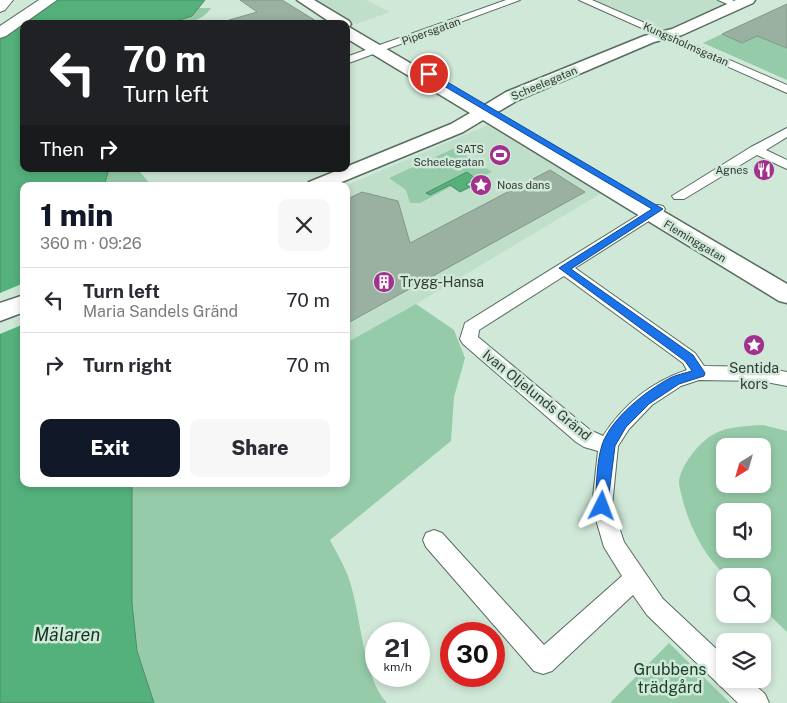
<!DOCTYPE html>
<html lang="en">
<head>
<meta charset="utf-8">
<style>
  body { margin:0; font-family:"Public Sans",sans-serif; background:#f7f7f7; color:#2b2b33; height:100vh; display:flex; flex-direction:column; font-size:19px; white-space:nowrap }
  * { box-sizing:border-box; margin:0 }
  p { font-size:16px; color:#7c7c81 }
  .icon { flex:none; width:28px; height:28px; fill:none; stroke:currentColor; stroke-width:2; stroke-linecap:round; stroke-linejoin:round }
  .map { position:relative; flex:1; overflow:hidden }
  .panel { position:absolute; left:20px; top:182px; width:330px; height:305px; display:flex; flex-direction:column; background:#fff; border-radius:10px; box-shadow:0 2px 8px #0003 }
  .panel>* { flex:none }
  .hud { position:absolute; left:20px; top:20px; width:330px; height:152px; border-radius:10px; box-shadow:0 2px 8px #0003; background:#202124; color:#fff; overflow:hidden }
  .needle { width:32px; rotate:217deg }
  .controls { position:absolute; left:716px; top:438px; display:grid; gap:10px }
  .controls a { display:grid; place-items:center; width:55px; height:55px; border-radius:10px; background:#fff; box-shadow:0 2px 8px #0003; font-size:25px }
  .speed { position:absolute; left:365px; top:622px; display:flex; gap:10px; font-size:25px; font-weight:700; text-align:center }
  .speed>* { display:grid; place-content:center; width:65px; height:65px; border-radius:50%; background:#fff; box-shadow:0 2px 8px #0003; line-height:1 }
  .speed small { font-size:12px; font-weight:400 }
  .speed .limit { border:8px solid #d22; background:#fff; color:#111 }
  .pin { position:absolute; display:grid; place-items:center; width:42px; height:42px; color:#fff; margin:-21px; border:2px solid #fff; border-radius:50%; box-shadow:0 1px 5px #0007 }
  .me { position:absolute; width:55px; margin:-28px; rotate:3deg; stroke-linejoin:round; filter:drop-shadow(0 0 4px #0008) }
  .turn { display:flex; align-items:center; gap:18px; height:105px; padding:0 20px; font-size:22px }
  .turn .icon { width:65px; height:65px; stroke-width:2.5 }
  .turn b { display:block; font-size:35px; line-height:42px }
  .then { display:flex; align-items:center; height:48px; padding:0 20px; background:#0003; gap:10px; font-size:19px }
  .round { display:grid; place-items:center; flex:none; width:52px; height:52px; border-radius:10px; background:#f7f7f7 }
  .summary { display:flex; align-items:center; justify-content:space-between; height:85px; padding:0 20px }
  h1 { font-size:30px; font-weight:800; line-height:38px; color:#111827 }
  .action { display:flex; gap:10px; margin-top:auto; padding:10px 20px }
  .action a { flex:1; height:58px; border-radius:10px; background:#111827; color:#fff; font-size:20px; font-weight:800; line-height:58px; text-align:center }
  .action a+a { background:#f7f7f7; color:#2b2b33 }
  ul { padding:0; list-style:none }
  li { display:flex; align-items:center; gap:15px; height:65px; padding:0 20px; border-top:1px solid #e1e1e2 }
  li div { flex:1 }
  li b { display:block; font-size:19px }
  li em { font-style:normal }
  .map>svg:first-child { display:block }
  .built { fill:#c0dfca }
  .green { fill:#95cba8; fill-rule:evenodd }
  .water { fill:#54b17c; stroke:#4a8d66 }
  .pier { fill:#d0e8d8 }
  .building { fill:#9ab0a1; stroke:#819789 }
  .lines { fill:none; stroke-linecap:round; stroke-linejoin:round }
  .street-casing { stroke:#576b5e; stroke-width:2 }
  .secondary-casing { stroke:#576b5e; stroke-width:3 }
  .highway-casing { stroke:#576b5e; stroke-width:2 }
  .street { fill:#fff; fill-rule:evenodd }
  .secondary { fill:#fff; fill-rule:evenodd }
  .highway { fill:#fff; fill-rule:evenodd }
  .route { fill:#1a73e8; stroke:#114b97 }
  .labels { text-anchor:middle; stroke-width:5; stroke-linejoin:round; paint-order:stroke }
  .far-street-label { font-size:11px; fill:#313a34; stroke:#d0e8d8 }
  .far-poi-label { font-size:11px; fill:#313a34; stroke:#d0e8d8; text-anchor:end }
  .poi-label { font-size:14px; fill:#313a34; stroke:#d0e8d8; text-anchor:start }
  .street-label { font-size:14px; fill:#313a34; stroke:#d0e8d8 }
  .near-park-label { font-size:16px; fill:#1a412b; stroke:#d0e8d8 }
  .near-water-label { font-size:18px; font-style:italic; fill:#0f3721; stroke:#d0e8d8 }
</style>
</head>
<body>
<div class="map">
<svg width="787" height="703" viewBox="0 0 787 703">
  <rect width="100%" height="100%" fill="#d0e8d8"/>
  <g class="built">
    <path d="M 314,0 L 367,0 L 390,12 L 356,24 Z"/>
    <path d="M 585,0 L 747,0 L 667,36 Z"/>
    <path d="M 488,125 L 602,193 L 416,304 L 346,343 L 346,186 L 345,186 Z"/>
  </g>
  <g class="green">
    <path d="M 198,8 L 211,8 C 199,26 175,24 156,24 C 171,19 187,23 198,8 Z"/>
    <path d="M 722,34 L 742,43 L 757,36 L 787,48 L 787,80 L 703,43 Z"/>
    <path d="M 455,148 L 492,172 L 476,179 L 467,172 L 430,195 L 450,185 L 452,186 L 420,203 L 410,203 L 406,190 L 389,178 Z"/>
    <path d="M 109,169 L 140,169 L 140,172 L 152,186 L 104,186 Z"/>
    <path d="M 416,304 L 454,330 L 465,358 L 454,397 L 451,441 L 330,540 C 337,554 346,568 350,582 C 361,616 363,678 387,703 L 154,703 L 137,651 L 132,603 L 132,484 L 346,484 L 346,343 Z"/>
    <path d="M 763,425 L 787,431 L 787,632 L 763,609 L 762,576 L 726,576 C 704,556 689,526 682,497 C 681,493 679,486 679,482 C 680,466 700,441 714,434 C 728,426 747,426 763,425 ZM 725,446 L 762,446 L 762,484 L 725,484 ZM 725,511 L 762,511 L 762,549 L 725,549 Z"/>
    <path d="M 669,643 L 730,703 L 610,703 Z"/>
  </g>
  <g class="water">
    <path d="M 56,0 L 205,0 L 192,16 L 176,21 L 156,24 L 24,24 L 24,169 L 109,169 L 104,186 L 24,186 L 24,484 L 132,484 L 132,603 L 137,651 L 154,703 L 0,703 L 0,37 Z"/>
    <path d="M 467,172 L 476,179 L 466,184 L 470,187 L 460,192 L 450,185 L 430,195 L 426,193 Z"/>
  </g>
  <path class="pier" d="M 24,283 L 24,324 L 0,334 L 0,293 Z"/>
  <g class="building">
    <path d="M 240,0 L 282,0 L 321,24 L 230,24 L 229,20 L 257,12 Z"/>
    <path d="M 787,4 L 787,48 L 757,36 L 742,43 L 722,34 Z"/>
    <path d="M 550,170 L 585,192 L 346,324 L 346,200 L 362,192 L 398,201 L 410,243 Z"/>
  </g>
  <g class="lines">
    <g class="street-casing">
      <g id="street">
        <path d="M 506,0 L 520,0 L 346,64 L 346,57 Z"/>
        <path d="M 579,0 L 592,0 L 787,85 L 787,93 Z"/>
        <path d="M 718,0 L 732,0 L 742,5 L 737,8 Z"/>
        <path d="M 787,128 L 787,137 L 766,150 L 787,160 L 787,169 L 757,155 L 684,199 L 674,199 L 672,196 L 751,147 Z"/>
        <path d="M 658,205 L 663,206 L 665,209 L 663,212 L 575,268 L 695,353 L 704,366 L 761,367 L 787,372 L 787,386 L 761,381 L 699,380 L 681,386 L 652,405 L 629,429 L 618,446 L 612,506 L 624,542 L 663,599 L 725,657 L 725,679 L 748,679 L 765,694 L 769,703 L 738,703 L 647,615 L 633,595 L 552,671 L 543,674 L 534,671 L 426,547 L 423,540 L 426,533 L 434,530 L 442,533 L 544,645 L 622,576 L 604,547 L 592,506 L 598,451 L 584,447 L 576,442 L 463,344 L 460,339 L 465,323 L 653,206 ZM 564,276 L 683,363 L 687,370 C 651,382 624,404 603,436 L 590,430 L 478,337 L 479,330 Z"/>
      </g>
    </g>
    <g class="secondary-casing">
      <g id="secondary">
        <path d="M 297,0 L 314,0 L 349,21 L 351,24 L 349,27 L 483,106 L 506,92 L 644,36 L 672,29 L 736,0 L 755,0 L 753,3 L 682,35 L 654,42 L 518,100 L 496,113 L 787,284 L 787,303 L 779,301 L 483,120 L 463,132 L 332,186 L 306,186 L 309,182 L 341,169 L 346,169 L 346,167 L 451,124 L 470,113 L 346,38 L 346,24 L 333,24 Z"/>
        <path d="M 24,295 L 24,312 L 0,321 L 0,303 Z"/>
      </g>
    </g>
    <g class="highway-casing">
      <g id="highway">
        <path d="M 0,0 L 13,0 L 5,10 L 0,12 Z"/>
        <path d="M 39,0 L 57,0 L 6,36 L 0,38 L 0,26 Z"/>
      </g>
    </g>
    <use href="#street" class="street"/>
    <use href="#secondary" class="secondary"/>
    <use href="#highway" class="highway"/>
  </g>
  <path class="route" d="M 427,73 L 432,73 L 663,209 L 571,269 L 693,355 L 705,373 L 704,376 L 679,384 L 649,404 L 626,427 L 615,446 L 607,510 L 602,512 L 597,510 L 595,506 C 597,486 596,464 602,445 C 611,418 646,391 670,378 C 676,375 685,373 692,371 L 685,361 L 559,268 L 652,209 L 427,76 Z"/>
  <defs>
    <g id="stadium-disc" transform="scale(1.125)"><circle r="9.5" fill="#a2318d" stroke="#d0e8d8"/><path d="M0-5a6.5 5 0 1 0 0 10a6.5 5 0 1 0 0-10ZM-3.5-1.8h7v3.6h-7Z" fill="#fff"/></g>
    <g id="restaurant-disc" transform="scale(1.125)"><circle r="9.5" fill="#a2318d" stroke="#d0e8d8"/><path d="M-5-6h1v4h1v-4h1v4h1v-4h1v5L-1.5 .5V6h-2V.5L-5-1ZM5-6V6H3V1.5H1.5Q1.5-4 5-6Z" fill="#fff"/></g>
    <g id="sight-disc" transform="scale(1.125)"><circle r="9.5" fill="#a2318d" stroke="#d0e8d8"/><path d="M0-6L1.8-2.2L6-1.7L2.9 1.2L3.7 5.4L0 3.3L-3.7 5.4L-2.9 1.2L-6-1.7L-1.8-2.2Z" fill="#fff"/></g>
    <g id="building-disc" transform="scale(1.125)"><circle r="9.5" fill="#a2318d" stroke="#d0e8d8"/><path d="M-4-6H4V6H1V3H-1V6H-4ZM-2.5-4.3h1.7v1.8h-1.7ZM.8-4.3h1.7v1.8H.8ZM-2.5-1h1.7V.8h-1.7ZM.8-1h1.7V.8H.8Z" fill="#fff"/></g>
  </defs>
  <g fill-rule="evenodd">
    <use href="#stadium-disc" x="500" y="155"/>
    <use href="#restaurant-disc" x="764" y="170"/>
    <use href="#sight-disc" x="481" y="185"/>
    <use href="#building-disc" x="384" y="282"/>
    <use href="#sight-disc" x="754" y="345"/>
  </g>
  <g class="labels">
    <g class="far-street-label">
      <text transform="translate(431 31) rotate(-20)" y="4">Pipersgatan</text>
      <text transform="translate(686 44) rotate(24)" y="4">Kungsholmsgatan</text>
      <text transform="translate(544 83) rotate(-23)" y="4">Scheelegatan</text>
      <text transform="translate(695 241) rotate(31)" y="4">Fleminggatan</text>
    </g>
    <g class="far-poi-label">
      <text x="484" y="153">SATS<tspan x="484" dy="13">Scheelegatan</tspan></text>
      <text x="748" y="174">Agnes</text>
      <text x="497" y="189" text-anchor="start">Noas dans</text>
    </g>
    <g class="poi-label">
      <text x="400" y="287">Trygg-Hansa</text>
      <text x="754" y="373" text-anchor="middle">Sentida<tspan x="754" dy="16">kors</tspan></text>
    </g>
    <g class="street-label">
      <text transform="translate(537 395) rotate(39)" y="5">Ivan Oljelunds Gränd</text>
    </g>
    <g class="near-park-label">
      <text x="670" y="675">Grubbens<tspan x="670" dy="18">trädgård</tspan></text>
    </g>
    <g class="near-water-label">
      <text x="67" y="641">Mälaren</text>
    </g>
  </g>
</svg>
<div class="controls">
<a><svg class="needle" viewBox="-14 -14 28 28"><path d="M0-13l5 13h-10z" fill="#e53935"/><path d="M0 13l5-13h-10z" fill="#7c7c81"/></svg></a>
<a><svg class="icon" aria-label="sound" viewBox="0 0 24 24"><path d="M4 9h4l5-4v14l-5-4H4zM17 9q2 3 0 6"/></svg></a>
<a><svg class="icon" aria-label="search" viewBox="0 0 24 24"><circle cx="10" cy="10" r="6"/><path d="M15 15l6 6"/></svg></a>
<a><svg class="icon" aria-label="layers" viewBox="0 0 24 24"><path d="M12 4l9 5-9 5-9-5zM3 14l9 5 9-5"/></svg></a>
</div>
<div class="speed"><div>21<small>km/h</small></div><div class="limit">30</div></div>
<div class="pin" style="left:429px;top:74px;background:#d93025"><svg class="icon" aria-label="arrive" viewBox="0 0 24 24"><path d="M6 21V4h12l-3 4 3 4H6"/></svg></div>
<svg class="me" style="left:602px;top:506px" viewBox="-20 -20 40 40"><path d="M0-17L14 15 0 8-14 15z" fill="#1a73e8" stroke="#fff" stroke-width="4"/></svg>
<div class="hud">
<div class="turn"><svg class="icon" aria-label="left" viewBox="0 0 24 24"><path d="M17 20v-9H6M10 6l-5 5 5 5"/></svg><div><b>70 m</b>Turn left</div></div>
<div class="then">Then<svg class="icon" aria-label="right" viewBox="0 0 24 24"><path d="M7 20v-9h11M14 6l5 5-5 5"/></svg></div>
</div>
<section class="panel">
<div class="summary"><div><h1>1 min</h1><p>360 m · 09:26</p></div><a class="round"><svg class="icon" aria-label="close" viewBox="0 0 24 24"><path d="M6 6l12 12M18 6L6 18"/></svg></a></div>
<ul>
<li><svg class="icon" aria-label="left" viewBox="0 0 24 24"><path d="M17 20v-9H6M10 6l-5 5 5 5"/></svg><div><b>Turn left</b><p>Maria Sandels Gränd</p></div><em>70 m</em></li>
<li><svg class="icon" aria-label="right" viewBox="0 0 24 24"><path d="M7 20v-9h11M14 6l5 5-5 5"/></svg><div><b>Turn right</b></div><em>70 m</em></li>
</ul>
<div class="action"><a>Exit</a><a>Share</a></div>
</section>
</div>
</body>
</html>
